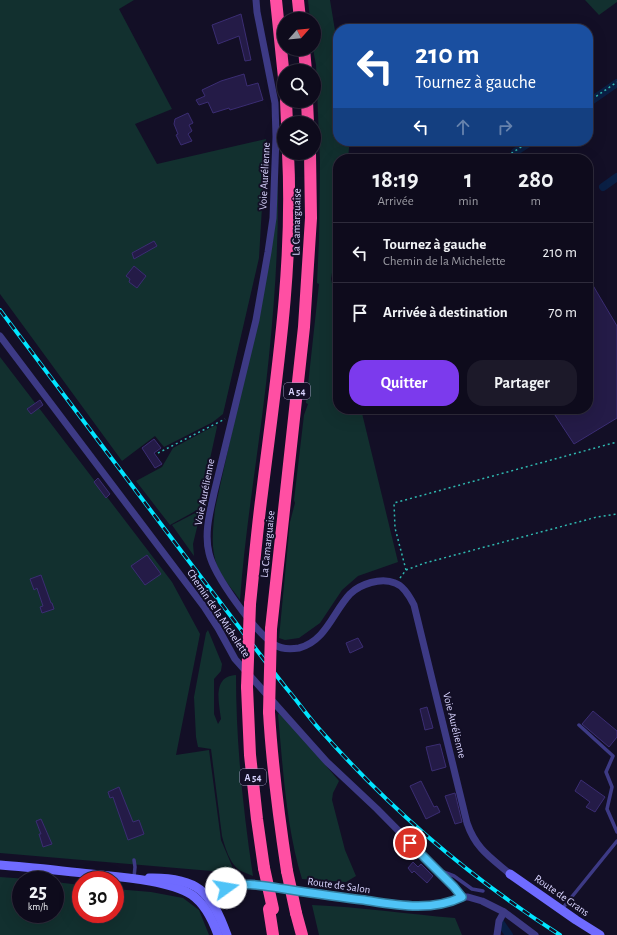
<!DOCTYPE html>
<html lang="fr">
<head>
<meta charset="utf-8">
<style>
  body { margin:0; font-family:"Alegreya Sans",sans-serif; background:#1c1929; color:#f1f3f6; height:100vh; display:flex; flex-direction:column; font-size:15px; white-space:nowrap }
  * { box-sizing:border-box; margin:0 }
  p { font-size:13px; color:#9b9ba3 }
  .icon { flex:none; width:22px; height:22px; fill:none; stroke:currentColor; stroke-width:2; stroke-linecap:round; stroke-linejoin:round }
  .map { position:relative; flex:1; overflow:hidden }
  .side { position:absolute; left:333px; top:154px; width:260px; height:260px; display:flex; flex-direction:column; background:#0e0b1c; border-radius:16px; box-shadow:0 4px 16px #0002,0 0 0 1px #2e2b3b }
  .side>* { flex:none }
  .hud { position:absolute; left:333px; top:24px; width:260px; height:122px; border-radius:16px; box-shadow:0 4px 16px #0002,0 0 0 1px #2e2b3b; background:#1a4fa0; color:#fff; overflow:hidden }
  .needle { width:26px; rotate:63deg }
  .buttons { position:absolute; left:277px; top:12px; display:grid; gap:8px }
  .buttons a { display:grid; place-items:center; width:44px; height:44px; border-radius:50%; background:#0e0b1c; box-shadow:0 4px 16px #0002,0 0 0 1px #2e2b3b; font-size:20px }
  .speed { position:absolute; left:12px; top:871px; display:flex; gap:8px; font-size:20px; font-weight:700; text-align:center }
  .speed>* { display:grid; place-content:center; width:52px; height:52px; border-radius:50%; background:#0e0b1c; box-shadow:0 4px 16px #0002,0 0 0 1px #2e2b3b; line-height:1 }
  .speed small { font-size:10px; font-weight:400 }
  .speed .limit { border:6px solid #d22; background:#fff; color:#111 }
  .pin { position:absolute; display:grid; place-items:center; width:34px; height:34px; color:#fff; margin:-17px; border:2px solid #fff; border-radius:50%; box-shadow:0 1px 4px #0007 }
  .me { position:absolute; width:44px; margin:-22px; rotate:77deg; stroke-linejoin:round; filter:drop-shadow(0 0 3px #0008) }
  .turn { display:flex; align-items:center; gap:14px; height:84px; padding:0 16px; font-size:18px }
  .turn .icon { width:52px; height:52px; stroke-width:2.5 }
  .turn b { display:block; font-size:28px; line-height:34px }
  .lanes { display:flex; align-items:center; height:38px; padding:0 16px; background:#0003; justify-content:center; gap:20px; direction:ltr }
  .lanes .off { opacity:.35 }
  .eta { display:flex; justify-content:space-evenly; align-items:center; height:68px; text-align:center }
  .eta b { font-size:24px; font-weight:600; line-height:28px }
  .button { display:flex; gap:8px; margin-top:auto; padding:8px 16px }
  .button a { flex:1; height:46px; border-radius:16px; background:#7c3aed; color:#fff; font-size:16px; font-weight:600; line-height:46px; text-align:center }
  .button a+a { background:#1c1929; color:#f1f3f6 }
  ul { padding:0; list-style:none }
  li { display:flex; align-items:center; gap:12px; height:60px; padding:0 16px; border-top:1px solid #2e2b3b }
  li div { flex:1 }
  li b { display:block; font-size:15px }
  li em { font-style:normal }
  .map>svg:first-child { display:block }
  .green { fill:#12302f }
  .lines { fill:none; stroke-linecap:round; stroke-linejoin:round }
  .canal { stroke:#0a1f44; stroke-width:8 }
  .building { fill:#241b47; stroke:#3b2d73 }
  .path { stroke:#2fb8b0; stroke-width:1.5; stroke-dasharray:2 3; stroke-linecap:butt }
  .lane { stroke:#3d3a85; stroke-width:3.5 }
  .street { stroke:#3d3a85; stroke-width:7 }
  .secondary { stroke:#6f6bff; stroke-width:9 }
  .highway { stroke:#ff4fa3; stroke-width:12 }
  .rail-casing { stroke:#00e5ff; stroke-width:4 }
  .rail { stroke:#130f26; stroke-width:2.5; stroke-dasharray:8; stroke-linecap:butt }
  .highway-bridge { stroke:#ff4fa3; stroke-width:12 }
  .route-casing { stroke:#337fa1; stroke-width:10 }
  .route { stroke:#4fc3f7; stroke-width:7 }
  .labels { text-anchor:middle; stroke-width:4; stroke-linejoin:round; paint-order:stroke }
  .shield { fill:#130f26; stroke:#9e99be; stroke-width:1 }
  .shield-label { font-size:10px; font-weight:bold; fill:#d9d4ff }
  .street-label { font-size:11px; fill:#d9d4ff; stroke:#130f26 }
</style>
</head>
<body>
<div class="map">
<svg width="617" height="935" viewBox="0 0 617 935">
  <rect width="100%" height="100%" fill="#130f26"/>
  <g class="green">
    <path d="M 0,0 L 134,0 L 119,9 L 172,109 L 135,124 L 157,164 L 266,139 L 259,258 L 223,414 L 213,422 L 164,447 L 155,436 L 122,461 L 0,294 Z"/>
    <path d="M 308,0 L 330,0 L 338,49 L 338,141 L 349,141 L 349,148 L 348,159 L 338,159 L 338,236 L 331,279 L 338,310 L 338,409 L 361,409 L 398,562 L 358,576 L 342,590 L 320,623 L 299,638 L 285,640 L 279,638 L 290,522 L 295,503 L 294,500 L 304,415 L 308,404 L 306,403 L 319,284 L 317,283 L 319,241 L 320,161 L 316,65 L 313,49 L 314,49 L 314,19 L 310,19 Z"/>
    <path d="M 585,0 L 617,0 L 617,2 L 599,15 Z"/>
    <path d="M 277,151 C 280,219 276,288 269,356 C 261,438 246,518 240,600 C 233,590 223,579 218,568 C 210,549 213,529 215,509 L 265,281 Z"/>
    <path d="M 0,357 L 172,582 L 200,634 L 176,755 L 209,750 L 221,840 L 235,873 L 0,853 Z"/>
    <path d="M 216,425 L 217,427 L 199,509 L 170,525 L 136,481 L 162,467 L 173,448 Z"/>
    <path d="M 199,511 L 200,515 L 193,544 L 194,556 L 172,525 Z"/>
    <path d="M 208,630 L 222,664 L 221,671 L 214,679 L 214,714 L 218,724 L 221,719 C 219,703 212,676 236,675 C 236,742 243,810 253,876 C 249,874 245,873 241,871 C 230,865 225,847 222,836 L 211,749 L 198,747 L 196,737 L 194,697 L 206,633 Z"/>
    <path d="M 280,712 L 339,781 L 333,793 L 332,800 L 345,850 L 356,876 L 346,882 L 302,879 C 286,827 283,768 278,715 Z"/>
    <path d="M 0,877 L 42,880 L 21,880 L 21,914 L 55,914 L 55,882 L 81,885 L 81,914 L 115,914 L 115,889 L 151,892 L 183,898 L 199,910 L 209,935 L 0,935 Z"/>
    <path d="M 312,905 C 360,907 407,914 455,918 L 462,935 L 319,935 Z"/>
  </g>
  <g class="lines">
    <g class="canal">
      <path d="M 588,103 L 617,83"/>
      <path d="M 515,152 L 532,141"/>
      <path d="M 603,187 L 617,177"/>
      <path d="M 500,922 L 509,935"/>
    </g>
  </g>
  <g class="building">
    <path d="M 241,14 L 251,60 L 245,61 L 239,36 L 218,44 L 212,25 Z"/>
    <path d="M 244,74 L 247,86 L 258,83 L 263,100 L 230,110 L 229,108 L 213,113 L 208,102 L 199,105 L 196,100 L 205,96 L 202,90 L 221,81 Z"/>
    <path d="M 188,113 L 193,123 L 189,125 L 192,131 L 188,134 L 192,141 L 181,145 L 176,135 L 178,134 L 174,124 L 175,119 Z"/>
    <path d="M 154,241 L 157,246 L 134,259 L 132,253 Z"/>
    <path d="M 134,266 L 146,276 L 137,288 L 129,282 L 130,279 L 126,276 Z"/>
    <path d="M 588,277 L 617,326 L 617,418 L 574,444 L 551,409 L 588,409 Z"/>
    <path d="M 40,400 L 43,405 L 31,414 L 27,409 Z"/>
    <path d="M 154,439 L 161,448 L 154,453 L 162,464 L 155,468 L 142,448 Z"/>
    <path d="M 98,478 L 110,494 L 106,498 L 94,482 Z"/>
    <path d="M 147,555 L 161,574 L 145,585 L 131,566 Z"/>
    <path d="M 41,575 L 51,603 L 52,603 L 54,609 L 42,613 L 40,607 L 43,606 L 37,588 L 34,590 L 30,579 Z"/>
    <path d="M 358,638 L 363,647 L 350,653 L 346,643 Z"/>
    <path d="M 427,707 L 433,728 L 425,730 L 420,709 Z"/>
    <path d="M 593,711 L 617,731 L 617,737 L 609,747 L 582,724 Z"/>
    <path d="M 440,744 L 446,767 L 432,771 L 426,747 Z"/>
    <path d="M 581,780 L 605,797 L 595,812 L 586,807 L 590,802 L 575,791 Z"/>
    <path d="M 421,781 L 434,807 L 437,806 L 440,812 L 426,819 L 410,786 Z"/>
    <path d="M 119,787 L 133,822 L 139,820 L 144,834 L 128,840 L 113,797 L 110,798 L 108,792 Z"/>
    <path d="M 455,793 L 462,822 L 455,824 L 445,796 Z"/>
    <path d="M 41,819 L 52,844 L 43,847 L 39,834 L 41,834 L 36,821 Z"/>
    <path d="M 413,862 L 418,867 L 421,864 L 433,876 L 427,883 L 414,871 L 412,873 L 408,868 Z"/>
  </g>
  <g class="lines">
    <g class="path">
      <path d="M 588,102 L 617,82"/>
      <path d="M 503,159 L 530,141"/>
      <path d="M 158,453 L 225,419"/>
      <path d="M 406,570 L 425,563 L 597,517 L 617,514"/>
      <path d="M 400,578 L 406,570 L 395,528 L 394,503 L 617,442"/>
    </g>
    <g class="lane">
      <path d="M 579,725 L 613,756 L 606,772 L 612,787 L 607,809 L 617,832"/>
      <path d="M 134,860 L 135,867 L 134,877"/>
      <path d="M 441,871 L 454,876 L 472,889 L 483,891"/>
      <path d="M 562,909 L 617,841"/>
    </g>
    <g class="street">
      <path d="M 256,0 L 257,12 L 275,103 L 276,137 L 273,218 L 268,252 L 256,320 L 214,493 C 210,512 204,533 209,553 C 214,576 255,632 275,645 C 281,649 292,649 299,648 C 326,641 333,612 350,594 C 360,584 381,577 395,583 C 404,586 410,597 414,605 L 467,823 C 476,849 490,857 510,874"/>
      <path d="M 0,336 L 205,608 L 218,628 L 235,659 L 327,762 L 377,809 L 454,887 L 462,897"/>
      <path d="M 207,903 L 226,888 L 243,884 L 392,904 L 420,906 L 450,902 L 462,897 L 468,897 L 482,901 L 504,912 L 535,935"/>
      <path d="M 497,935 L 499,921 L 504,912"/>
    </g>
    <g class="secondary">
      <path d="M 0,865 C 31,867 61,871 91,874 C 119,877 168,880 192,895 C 205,904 213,921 218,935"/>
      <path d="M 510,874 L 576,920 L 600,935"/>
      <path d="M 149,878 C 197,877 211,891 227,935"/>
    </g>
    <g class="highway">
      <path d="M 276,0 L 284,78"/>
      <path d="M 298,0 L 300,19"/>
      <path d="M 304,49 L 306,71"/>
      <path d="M 286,101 L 287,123"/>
      <path d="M 307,101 L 308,123"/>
      <path d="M 250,604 C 254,567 257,530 262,493 C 276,380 294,267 288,153"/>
      <path d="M 271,629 L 304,327 L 311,218 L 310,153"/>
      <path d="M 247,687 L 250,755 L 257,819 L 264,868"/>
      <path d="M 269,712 C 272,765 279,818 287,871"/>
      <path d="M 269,909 L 273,935"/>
      <path d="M 296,913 L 302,935"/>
    </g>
    <g class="rail-casing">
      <path id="rail" d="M 0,310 C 65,396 129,482 194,568 C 225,608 255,649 287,689 C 299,703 309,718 322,732 C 391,810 472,879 560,935"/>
    </g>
    <use href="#rail" class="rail"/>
    <g class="highway-bridge">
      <path d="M 247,687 L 250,604"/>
      <path d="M 269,712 L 271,629"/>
      <path d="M 264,868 L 273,909"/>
      <path d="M 287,871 L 296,913"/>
    </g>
  </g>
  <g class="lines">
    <g class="route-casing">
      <path id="route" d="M 226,888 C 246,881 264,886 285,889 C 311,893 337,897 364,900 C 396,905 431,912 462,897 L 454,887 L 410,843"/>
    </g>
    <use href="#route" class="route"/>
  </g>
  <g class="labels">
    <g class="shield">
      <rect x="284" y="383" width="26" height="16" rx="3"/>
      <rect x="240" y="769" width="26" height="16" rx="3"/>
    </g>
    <g class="shield-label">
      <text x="297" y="395">A 54</text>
      <text x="253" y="781">A 54</text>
    </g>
    <g class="street-label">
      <text transform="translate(264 176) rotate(-87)" y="4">Voie Aurélienne</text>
      <text transform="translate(296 222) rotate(-89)" y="4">La Camarguaise</text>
      <text transform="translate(204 492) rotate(-79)" y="4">Voie Aurélienne</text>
      <text transform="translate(267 544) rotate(-84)" y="4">La Camarguaise</text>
      <text transform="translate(219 613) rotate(56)" y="4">Chemin de la Michelette</text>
      <text transform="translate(455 725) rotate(76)" y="4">Voie Aurélienne</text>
      <text transform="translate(339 885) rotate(8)" y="4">Route de Salon</text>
      <text transform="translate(562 895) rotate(35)" y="4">Route de Grans</text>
    </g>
  </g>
</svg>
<div class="buttons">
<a><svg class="needle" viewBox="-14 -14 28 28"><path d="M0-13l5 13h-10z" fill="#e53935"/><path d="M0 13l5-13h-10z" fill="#9b9ba3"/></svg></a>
<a><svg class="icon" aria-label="search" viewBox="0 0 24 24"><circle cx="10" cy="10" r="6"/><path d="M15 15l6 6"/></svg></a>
<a><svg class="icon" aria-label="layers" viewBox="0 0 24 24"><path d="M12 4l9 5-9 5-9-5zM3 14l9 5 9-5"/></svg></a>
</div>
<div class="speed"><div>25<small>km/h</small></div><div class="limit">30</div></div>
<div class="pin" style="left:410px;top:843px;background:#d93025"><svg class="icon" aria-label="arrive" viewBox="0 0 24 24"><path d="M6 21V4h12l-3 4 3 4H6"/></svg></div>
<svg class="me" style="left:226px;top:888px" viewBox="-20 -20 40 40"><circle r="19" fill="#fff"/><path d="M0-13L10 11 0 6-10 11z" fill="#4fc3f7"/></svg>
<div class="hud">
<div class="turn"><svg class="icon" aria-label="left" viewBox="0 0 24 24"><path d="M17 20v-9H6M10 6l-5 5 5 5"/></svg><div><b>210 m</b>Tournez à gauche</div></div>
<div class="lanes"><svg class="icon" aria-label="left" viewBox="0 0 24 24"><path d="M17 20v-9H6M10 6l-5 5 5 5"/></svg><svg class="icon off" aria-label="ahead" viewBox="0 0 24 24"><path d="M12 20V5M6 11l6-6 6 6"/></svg><svg class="icon off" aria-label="right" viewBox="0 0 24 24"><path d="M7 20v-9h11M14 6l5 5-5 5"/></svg></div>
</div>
<section class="side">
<div class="eta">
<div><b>18:19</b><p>Arrivée</p></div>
<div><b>1</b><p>min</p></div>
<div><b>280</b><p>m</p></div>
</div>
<ul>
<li><svg class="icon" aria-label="left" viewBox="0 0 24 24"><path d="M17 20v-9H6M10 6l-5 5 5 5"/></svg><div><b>Tournez à gauche</b><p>Chemin de la Michelette</p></div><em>210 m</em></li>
<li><svg class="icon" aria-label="arrive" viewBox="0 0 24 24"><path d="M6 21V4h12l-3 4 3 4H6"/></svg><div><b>Arrivée à destination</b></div><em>70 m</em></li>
</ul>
<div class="button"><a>Quitter</a><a>Partager</a></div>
</section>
</div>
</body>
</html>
